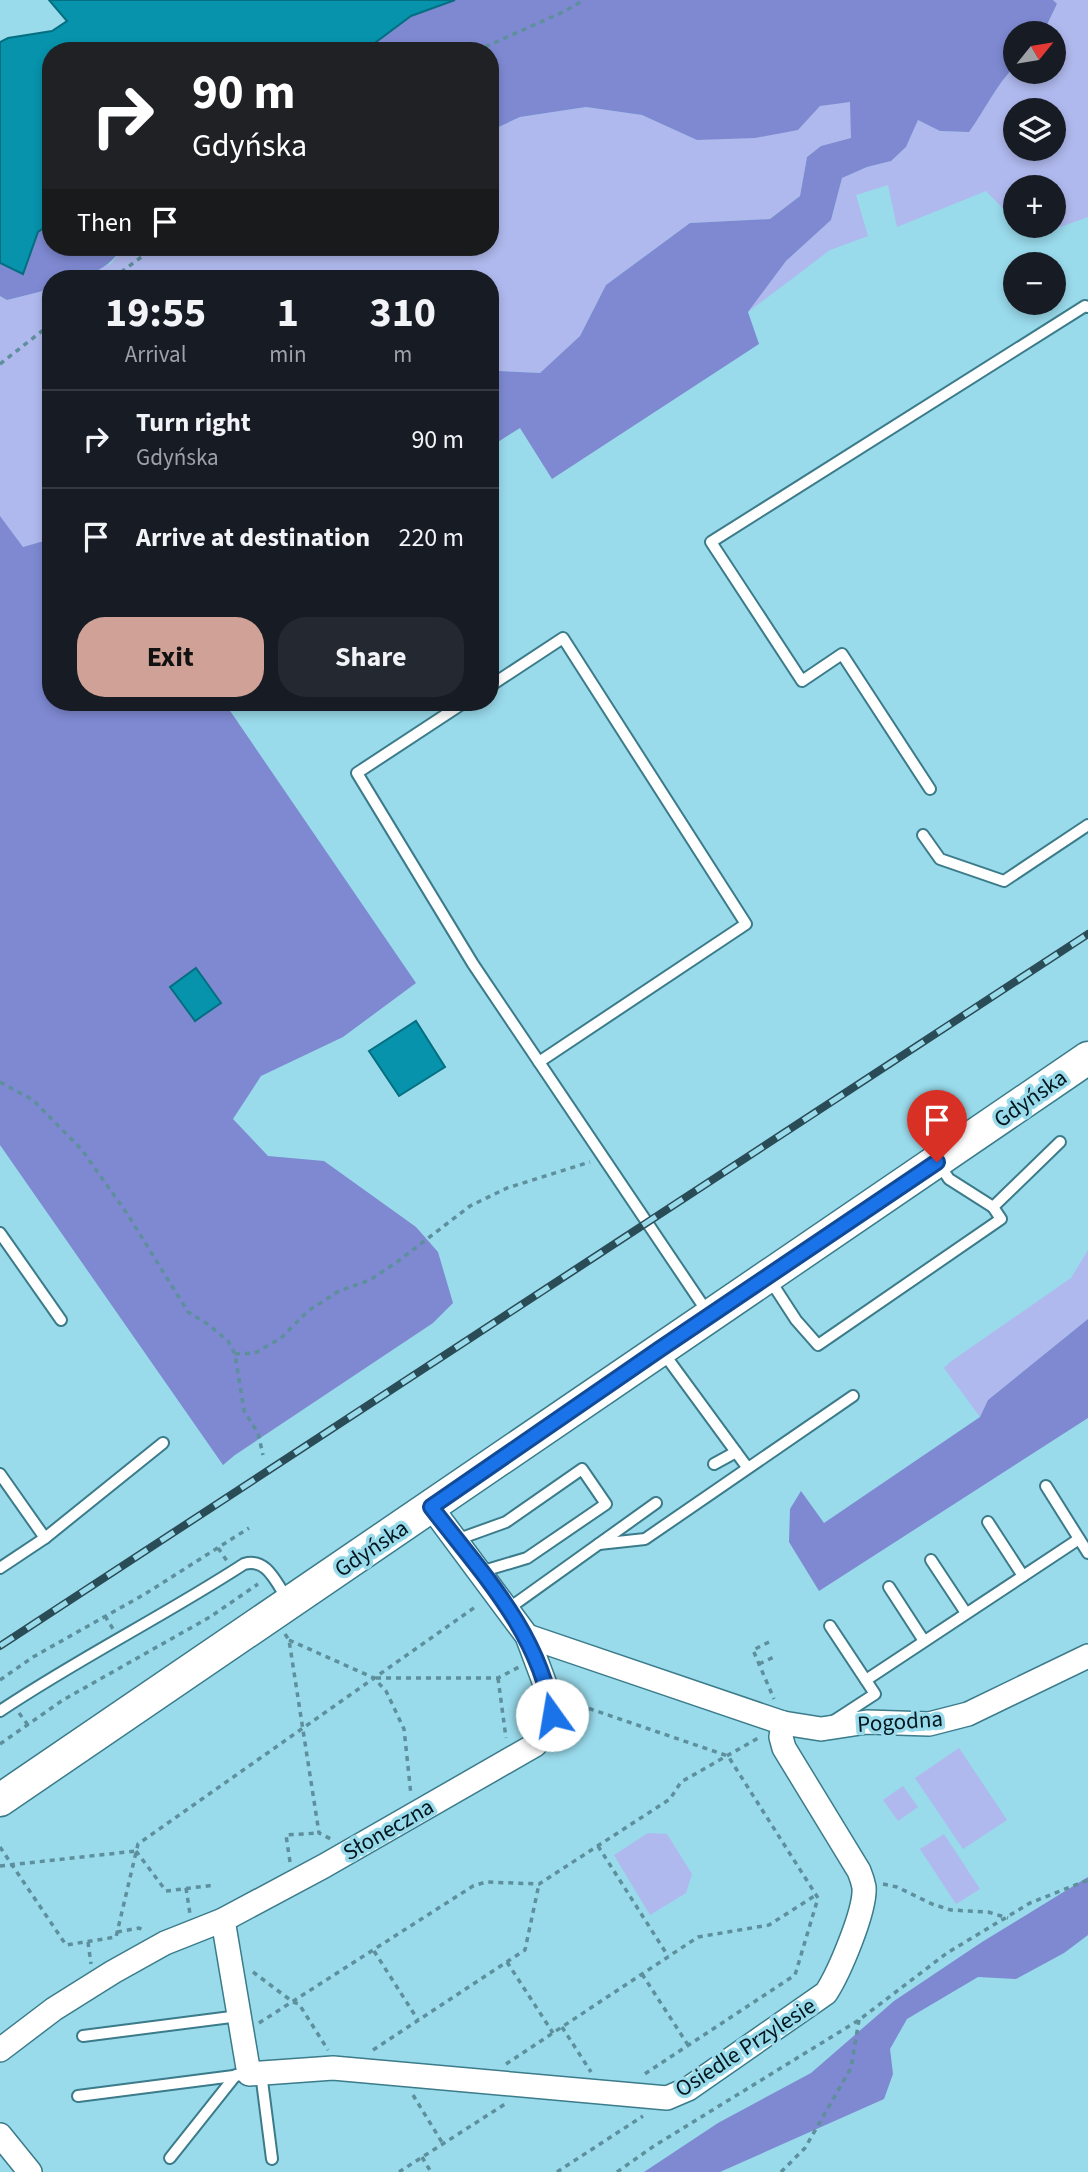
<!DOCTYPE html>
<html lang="en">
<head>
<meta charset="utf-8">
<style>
  body { margin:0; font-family:"Source Sans 3",sans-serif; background:#242831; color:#f1f3f6; height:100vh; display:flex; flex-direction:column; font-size:26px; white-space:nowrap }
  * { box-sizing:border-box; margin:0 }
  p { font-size:23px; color:#9ea1a6 }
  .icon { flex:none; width:38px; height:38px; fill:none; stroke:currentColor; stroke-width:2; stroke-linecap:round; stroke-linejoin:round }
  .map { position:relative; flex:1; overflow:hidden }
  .sheet { position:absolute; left:42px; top:270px; width:457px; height:441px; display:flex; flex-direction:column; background:#171b24; border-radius:28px; box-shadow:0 4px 10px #0003 }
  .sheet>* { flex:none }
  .banner { position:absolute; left:42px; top:42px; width:457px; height:214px; border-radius:28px; box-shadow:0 4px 10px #0003; background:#202124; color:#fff; overflow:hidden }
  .needle { width:46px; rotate:60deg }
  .tools { position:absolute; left:1003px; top:21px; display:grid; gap:14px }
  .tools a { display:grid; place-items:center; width:63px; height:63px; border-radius:50%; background:#171b24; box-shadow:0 4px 10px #0003; font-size:35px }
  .pin { position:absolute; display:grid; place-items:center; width:60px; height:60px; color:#fff; margin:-72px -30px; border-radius:50% 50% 50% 0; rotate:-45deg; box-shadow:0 0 7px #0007 }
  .pin .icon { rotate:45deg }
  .me { position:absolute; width:77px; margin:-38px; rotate:347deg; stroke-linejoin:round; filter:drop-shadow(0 0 5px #0008) }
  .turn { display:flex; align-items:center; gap:24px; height:147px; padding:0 35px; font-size:32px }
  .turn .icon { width:91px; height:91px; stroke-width:2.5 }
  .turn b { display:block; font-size:49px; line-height:60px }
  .then { display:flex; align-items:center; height:66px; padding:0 35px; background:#0003; gap:14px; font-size:26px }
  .eta { display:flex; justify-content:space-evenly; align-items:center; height:119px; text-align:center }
  .eta b { font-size:42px; font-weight:700; line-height:49px }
  .primary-button { display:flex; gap:14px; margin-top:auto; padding:14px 35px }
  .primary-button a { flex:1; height:80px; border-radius:28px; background:#d0a297; color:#111; font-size:28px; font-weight:700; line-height:80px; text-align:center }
  .primary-button a+a { background:#242831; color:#f1f3f6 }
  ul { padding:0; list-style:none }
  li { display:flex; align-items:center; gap:21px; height:98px; padding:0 35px; border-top:2px solid #363941 }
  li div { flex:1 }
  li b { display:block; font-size:26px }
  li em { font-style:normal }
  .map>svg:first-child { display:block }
  .green { fill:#afb9ed; fill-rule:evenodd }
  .forest { fill:#7e89d1 }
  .water { fill:#0793ac; stroke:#056e81; stroke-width:2 }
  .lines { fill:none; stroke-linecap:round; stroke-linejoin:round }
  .lane-casing { stroke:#3b7b8a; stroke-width:14 }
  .street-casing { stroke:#3b7b8a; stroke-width:26 }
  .secondary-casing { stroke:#3b7b8a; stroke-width:35 }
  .path { stroke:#5e8f9c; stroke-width:3.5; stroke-dasharray:5 5; stroke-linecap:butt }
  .lane { stroke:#fff; stroke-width:10 }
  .street { stroke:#fff; stroke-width:23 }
  .secondary { stroke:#fff; stroke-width:32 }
  .rail-casing { stroke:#294c56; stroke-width:8 }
  .rail { stroke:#99daeb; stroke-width:5; stroke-dasharray:16; stroke-linecap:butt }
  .route-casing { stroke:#114b97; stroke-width:18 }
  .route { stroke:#1a73e8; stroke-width:12 }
  .labels { text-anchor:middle; stroke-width:7; stroke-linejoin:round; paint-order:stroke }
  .street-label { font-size:23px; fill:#00171e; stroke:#99daeb }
</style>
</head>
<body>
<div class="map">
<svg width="1088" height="2172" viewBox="0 0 1088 2172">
  <rect width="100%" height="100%" fill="#99daeb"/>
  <g class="green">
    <path d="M 1053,0 L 1088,0 L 1088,217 L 1038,235 L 1019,226 L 1054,226 L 1054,187 L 1015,187 L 1015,221 L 986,191 L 897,227 L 888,185 L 856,195 L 868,236 L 830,250 L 748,312 L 786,261 L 831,220 L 842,178 L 867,167 L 891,161 L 906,147 L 918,120 L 940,131 L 969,132 C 985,110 996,85 1015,66 L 1015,72 L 1054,72 L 1054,33 L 1043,33 L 1057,5 ZM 1015,110 L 1054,110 L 1054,149 L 1015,149 Z"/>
    <path d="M 850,101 L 852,138 L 821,146 L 807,157 L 800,196 L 770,219 L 690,223 L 606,285 L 580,336 L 540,373 L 498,371 L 490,361 L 490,278 L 80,278 L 112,263 L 123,247 L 490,247 L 490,131 L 520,117 L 586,107 L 642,115 L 697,140 L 798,130 L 820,106 Z"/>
    <path d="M 51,289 L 51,539 L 23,547 L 0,516 L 0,296 L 7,300 Z"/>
    <path d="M 1088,1250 L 1088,1319 L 988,1400 L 980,1417 L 944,1368 L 950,1362 L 1071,1278 Z"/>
    <path d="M 959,1748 L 1007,1820 L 963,1849 L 915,1778 Z"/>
    <path d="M 903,1786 L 918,1807 L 898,1821 L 883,1800 Z"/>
    <path d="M 648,1833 L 667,1834 L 692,1874 L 686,1893 L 650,1915 L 614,1855 Z"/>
    <path d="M 944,1834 L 980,1889 L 956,1904 L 920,1849 Z"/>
  </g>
  <g class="forest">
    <path d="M 455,0 L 1053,0 L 1057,4 L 1043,33 L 1015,33 L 1015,66 C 996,85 985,110 969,132 L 940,131 L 918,120 L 906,147 L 891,161 L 867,167 L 842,178 L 831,220 L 786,261 L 748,312 L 759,344 L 552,479 L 520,428 L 490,447 L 490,361 L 498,371 L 540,373 L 580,336 L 606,285 L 690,223 L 770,219 L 800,196 L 807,157 L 821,146 L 851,138 L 850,102 L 820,106 L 798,130 L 755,138 L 697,140 L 642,115 L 586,107 L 520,117 L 490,131 L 490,51 L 364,51 L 411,16 Z"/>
    <path d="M 51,223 L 51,247 L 123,247 C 103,275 84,278 51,278 L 51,289 L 7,300 L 0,296 L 0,263 L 23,274 L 38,232 Z"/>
    <path d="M 0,516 L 23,547 L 51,539 L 51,702 L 224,702 L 416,983 L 343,1037 L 261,1076 L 233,1119 L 268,1156 L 324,1161 L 416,1227 L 438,1252 L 453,1303 L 433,1323 L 235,1455 L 223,1465 L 0,1145 Z"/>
    <path d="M 1088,1319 L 1088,1418 L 819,1591 L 789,1542 L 790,1509 L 801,1491 L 824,1523 L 980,1417 L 988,1400 Z"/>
    <path d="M 1088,1877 L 1088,1935 L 1064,1953 L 1016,1979 L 978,1977 L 907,2019 L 890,2049 L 893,2074 L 884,2099 L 720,2172 L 644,2172 L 718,2123 L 811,2073 L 894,2001 L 982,1942 Z"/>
  </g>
  <g class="water">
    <path d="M 49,0 L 455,0 L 411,16 L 364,51 L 51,51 L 51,223 L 38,232 L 23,274 L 0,263 L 0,42 L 8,38 L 52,31 L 67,21 Z"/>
    <path d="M 196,968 L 221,1003 L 195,1021 L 170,987 Z"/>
    <path d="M 416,1021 L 445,1067 L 399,1096 L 369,1051 Z"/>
  </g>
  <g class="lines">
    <g class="lane-casing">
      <g id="lane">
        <path d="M 490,686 L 563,638 L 746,924 L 539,1062"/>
        <path d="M 465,702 L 357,773 L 473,964 L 708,1313"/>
        <path d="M 930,789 L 842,654 L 802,681 L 711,542 L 1085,306 L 1088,307"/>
        <path d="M 923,835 L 940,859 L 1004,881 L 1088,825"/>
        <path d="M 939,1164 L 949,1179 L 993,1207 L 1060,1142"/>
        <path d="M 0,1233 L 61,1320"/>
        <path d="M 770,1280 L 796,1320 L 818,1345 L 1001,1219 L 993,1207"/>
        <path d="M 662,1351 L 747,1467"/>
        <path d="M 714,1464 L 736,1452"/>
        <path d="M 0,1474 L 45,1538"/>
        <path d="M 1046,1486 L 1088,1553"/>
        <path d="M 988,1522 L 1023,1576"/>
        <path d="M 456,1540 L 506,1522 L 582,1469 L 606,1504 L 527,1558 L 480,1572"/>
        <path d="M 599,1544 L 645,1539 L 853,1396"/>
        <path d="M 931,1560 L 966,1613"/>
        <path d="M 0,1568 L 45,1538 L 163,1443"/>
        <path d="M 889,1587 L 924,1641"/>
        <path d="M 508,1609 L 656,1503"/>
        <path d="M 830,1626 L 875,1694 L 832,1722"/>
        <path d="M 866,1680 L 1079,1539"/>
        <path d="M 0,1711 C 79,1658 164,1616 244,1564 C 267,1557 276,1583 288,1600"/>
        <path d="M 83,2036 L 239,2016"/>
        <path d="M 261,2073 L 272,2159"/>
        <path d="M 78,2096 L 249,2074"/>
        <path d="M 170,2158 L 236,2075"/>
      </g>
    </g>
    <g class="street-casing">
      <g id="street">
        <path d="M 527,1636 L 783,1723 L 821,1729 L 867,1722 L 929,1724 L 968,1714 L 1088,1656"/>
        <path d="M 223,1920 L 249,2074 L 333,2068 L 667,2098 L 688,2089 L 826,1993 C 839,1973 866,1910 864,1887 C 863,1882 861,1876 859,1871 L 784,1748 L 781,1737 L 783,1723"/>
        <path d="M 0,2050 L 54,2009 L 113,1972 L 165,1943 L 223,1920 L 324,1866 L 535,1745 L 547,1732 L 553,1715 L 549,1695 L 527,1636 L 431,1507"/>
        <path d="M 0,2135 L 30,2172"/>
      </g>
    </g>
    <g class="secondary-casing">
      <path id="secondary" d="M 0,1800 L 1088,1058"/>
    </g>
    <g class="path">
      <path d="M 476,51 L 563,12 L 584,0"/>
      <path d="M 113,278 L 155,247"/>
      <path d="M 0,364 L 51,324"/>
      <path d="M 0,1082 L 33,1100 L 82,1150 L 128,1215 L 188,1312 L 209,1325 L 228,1341 L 235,1354 L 244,1411 L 258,1433 L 263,1455"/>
      <path d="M 235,1354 L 255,1353 L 281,1338 L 308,1311 L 339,1291 L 370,1280 L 397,1262 L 470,1206 L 507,1188 L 590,1162"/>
      <path d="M 218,1548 L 227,1561"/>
      <path d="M 105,1616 L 113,1629"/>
      <path d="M 285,1634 L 289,1640 L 319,1833 L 331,1839"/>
      <path d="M 289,1640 L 374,1678 L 386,1691 L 404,1729 L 411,1795"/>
      <path d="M 769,1642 L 753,1650 L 774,1699"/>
      <path d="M 759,1664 L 774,1657"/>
      <path d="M 376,1678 L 498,1678 L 519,1667"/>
      <path d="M 498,1678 L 506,1738"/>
      <path d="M 0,1680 L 33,1657 L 145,1594 L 249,1528"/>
      <path d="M 570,1702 L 728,1756 L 818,1898 L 795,1975 L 643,2075"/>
      <path d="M 19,1713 L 28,1725"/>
      <path d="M 0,1744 L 63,1700 L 210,1617 L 258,1584"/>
      <path d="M 598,1846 L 668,1956"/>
      <path d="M 0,1847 L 66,1945 L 116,1937 L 138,1844 L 478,1605"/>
      <path d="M 136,1851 L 166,1891 L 215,1885"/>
      <path d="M 290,1862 L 286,1835 L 319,1833"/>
      <path d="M 0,1866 L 136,1851"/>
      <path d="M 883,1884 L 897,1887 L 932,1904 L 951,1910 L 988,1912 L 1008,1918"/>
      <path d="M 186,1888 L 190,1914"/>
      <path d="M 117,1932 L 139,1928 L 146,1931"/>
      <path d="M 88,1942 L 91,1964"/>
      <path d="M 374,1951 L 418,2020"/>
      <path d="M 507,1962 L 553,2033"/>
      <path d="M 253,1972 L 293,2002 L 299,2004 L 328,2050"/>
      <path d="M 642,1974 L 688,2045"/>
      <path d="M 259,2023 L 473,1886 L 486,1882 L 539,1884 L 670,1799 L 681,1782 L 760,1737"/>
      <path d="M 562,2027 L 591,2072"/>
      <path d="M 373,2050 L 525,1950 L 539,1884"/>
      <path d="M 506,2064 L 698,1937 L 769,1925 L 816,1895"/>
      <path d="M 413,2095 L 443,2144"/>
      <path d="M 422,2157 L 431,2172"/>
      <path d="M 399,2172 L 505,2104"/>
      <path d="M 557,2172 L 643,2116"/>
      <path d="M 617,2172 L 654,2146 L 859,2020 L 947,1953 L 1030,1903 L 1088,1880"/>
      <path d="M 781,2172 L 805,2148 L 851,2068 L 859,2020"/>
    </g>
    <use href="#lane" class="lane"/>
    <use href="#street" class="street"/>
    <use href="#secondary" class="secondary"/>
    <g class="rail-casing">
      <path id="rail" d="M 0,1646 L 1088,934"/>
    </g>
    <use href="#rail" class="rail"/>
  </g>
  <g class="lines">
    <g class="route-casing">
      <path id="route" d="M 552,1715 C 540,1633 480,1571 431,1507 L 660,1349 L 937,1162"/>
    </g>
    <use href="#route" class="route"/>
  </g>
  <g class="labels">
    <g class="street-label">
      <text transform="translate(1030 1098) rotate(-35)" y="8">Gdyńska</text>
      <text transform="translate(371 1548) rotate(-34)" y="8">Gdyńska</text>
      <text transform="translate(900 1721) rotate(-4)" y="8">Pogodna</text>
      <text transform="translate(388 1829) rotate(-30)" y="8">Słoneczna</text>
      <text transform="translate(745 2047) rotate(-33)" y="8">Osiedle Przylesie</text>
    </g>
  </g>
</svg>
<div class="tools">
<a><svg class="needle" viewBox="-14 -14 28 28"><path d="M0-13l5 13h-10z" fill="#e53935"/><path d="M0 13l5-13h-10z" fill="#9ea1a6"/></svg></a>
<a><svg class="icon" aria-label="layers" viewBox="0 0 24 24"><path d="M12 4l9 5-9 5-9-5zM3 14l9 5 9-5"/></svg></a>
<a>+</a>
<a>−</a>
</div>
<div class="pin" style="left:937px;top:1162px;background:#d93025"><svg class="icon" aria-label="arrive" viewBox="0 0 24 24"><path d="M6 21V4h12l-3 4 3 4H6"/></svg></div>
<svg class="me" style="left:552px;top:1715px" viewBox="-20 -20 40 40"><circle r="19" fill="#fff"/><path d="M0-13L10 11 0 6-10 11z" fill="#1a73e8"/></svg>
<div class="banner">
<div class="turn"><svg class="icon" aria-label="right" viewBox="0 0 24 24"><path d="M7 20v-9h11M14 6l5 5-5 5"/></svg><div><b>90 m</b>Gdyńska</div></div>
<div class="then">Then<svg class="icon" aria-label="arrive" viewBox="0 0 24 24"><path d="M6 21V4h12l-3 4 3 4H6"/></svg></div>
</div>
<section class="sheet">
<div class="eta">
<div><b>19:55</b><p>Arrival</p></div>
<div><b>1</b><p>min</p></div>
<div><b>310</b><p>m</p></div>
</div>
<ul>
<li><svg class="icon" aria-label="right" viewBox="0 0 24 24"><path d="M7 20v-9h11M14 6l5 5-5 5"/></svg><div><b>Turn right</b><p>Gdyńska</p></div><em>90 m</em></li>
<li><svg class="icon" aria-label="arrive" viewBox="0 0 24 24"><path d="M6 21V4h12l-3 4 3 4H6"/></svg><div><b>Arrive at destination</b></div><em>220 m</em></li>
</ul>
<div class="primary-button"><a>Exit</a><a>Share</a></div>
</section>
</div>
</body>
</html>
